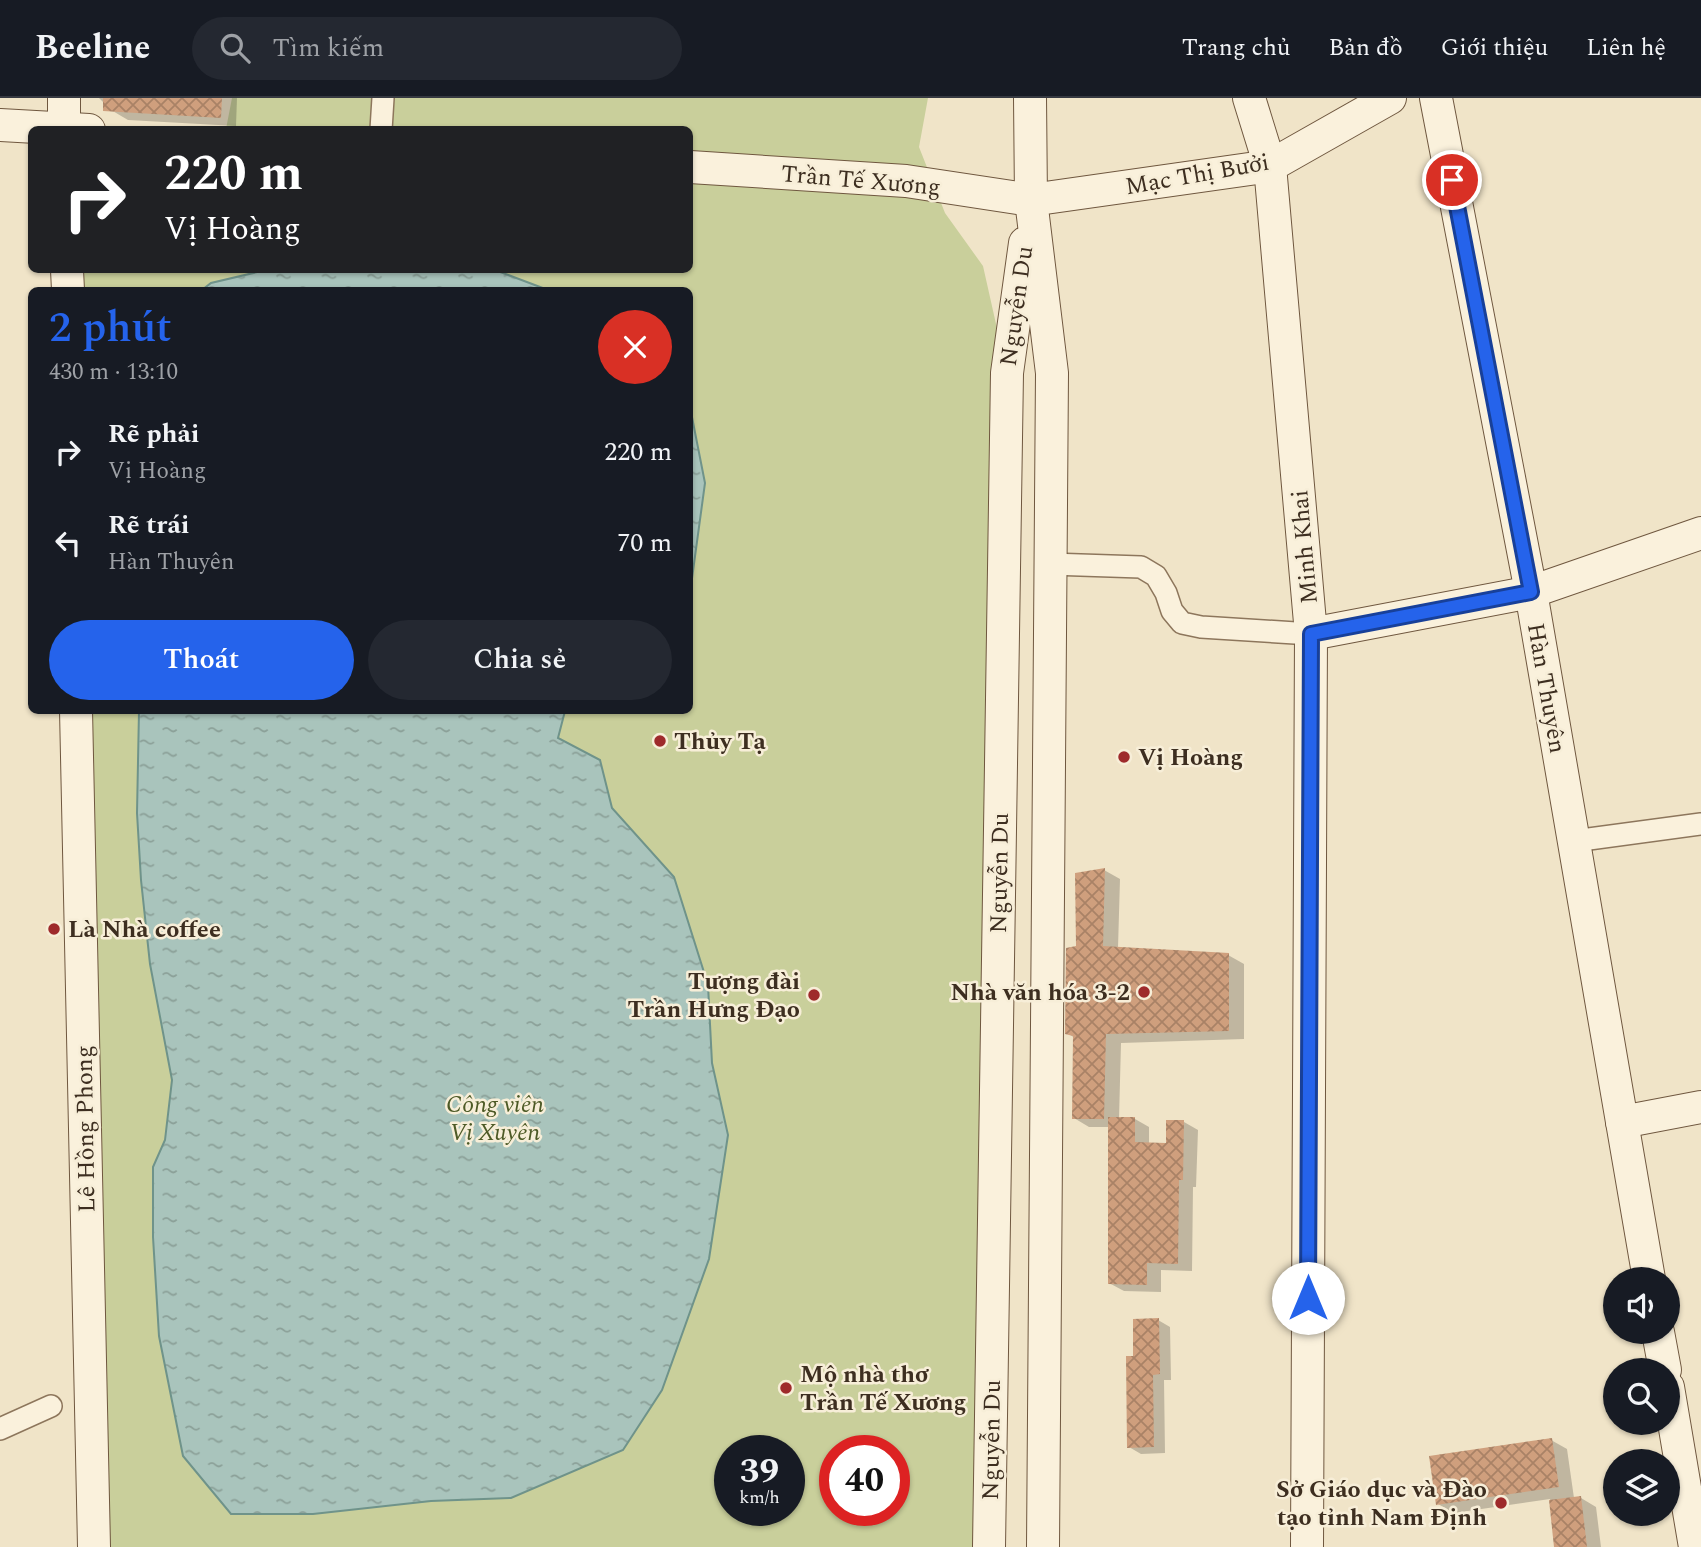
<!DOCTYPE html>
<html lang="vi">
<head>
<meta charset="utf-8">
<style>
  body { margin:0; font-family:Spectral,serif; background:#242831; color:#f1f3f6; height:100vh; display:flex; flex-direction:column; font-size:26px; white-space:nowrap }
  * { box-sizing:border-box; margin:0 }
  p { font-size:23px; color:#9ea1a6 }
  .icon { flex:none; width:38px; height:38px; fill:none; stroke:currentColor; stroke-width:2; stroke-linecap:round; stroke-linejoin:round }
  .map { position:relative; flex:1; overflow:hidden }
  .drawer { position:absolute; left:28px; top:189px; width:665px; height:427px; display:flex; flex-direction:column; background:#171b24; border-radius:10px; box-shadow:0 2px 5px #0004 }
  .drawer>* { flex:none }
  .guide { position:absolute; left:28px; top:28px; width:665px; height:147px; border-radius:10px; box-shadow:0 2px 5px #0004; background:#202124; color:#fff; overflow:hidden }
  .controls { position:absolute; left:1603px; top:1169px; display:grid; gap:14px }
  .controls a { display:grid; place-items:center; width:77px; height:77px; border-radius:50%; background:#171b24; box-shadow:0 2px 5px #0004; font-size:35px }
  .speed { position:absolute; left:714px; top:1337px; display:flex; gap:14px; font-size:35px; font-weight:700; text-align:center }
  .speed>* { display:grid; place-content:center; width:91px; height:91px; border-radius:50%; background:#171b24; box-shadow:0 2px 5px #0004; line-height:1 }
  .speed small { font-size:18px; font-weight:400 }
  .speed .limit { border:10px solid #d22; background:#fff; color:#111 }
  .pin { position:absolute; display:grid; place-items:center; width:60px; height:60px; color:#fff; margin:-30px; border:4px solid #fff; border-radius:50%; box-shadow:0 2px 7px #0007 }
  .me { position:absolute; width:77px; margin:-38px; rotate:0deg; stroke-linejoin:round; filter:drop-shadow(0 0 5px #0008) }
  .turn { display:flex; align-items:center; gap:24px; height:147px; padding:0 21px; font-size:32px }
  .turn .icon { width:91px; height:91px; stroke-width:2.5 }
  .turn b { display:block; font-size:49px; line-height:60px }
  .round { display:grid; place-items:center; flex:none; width:74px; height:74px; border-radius:37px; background:#242831 }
  .overview { display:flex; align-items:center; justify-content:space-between; height:119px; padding:0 21px }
  h1 { font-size:42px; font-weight:600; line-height:52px; color:#2563eb }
  .cta { display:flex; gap:14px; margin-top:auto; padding:14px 21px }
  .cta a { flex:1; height:80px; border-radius:42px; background:#2563eb; color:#fff; font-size:28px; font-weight:600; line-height:80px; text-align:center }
  .cta a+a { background:#242831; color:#f1f3f6 }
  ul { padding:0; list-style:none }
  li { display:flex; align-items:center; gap:21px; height:91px; padding:0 21px }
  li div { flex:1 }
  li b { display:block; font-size:26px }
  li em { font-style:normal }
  header { display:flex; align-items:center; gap:42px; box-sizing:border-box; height:98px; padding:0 35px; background:#171b24; border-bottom:2px solid #363941 }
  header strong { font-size:33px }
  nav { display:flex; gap:38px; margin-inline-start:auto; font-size:24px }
  .search { width:490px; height:63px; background:#242831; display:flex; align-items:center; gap:18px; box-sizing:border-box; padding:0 24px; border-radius:38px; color:#9ea1a6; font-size:26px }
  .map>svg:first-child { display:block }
  .park { fill:#c9cf9b; fill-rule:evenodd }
  .water { fill:url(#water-ripples); stroke:#6f938a; stroke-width:2 }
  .shadow { fill:#0003 }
  .building { fill:url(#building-cross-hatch) }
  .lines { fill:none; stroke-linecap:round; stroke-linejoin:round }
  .street-casing { stroke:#8d765c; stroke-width:24 }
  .secondary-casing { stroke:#6f573f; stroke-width:34 }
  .street { stroke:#faf1dc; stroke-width:21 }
  .secondary { stroke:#faf1dc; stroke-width:32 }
  .route-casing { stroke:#184099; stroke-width:18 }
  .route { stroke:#2563eb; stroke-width:12 }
  .poi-dot { fill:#9e2a2b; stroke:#f7eed8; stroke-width:2.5 }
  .labels { text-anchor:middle; stroke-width:5; stroke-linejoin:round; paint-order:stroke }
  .street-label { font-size:24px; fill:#3d2e20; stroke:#f7eed8 }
  .poi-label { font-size:24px; font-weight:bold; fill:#3d2e20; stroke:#f7eed8; text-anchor:start }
  .park-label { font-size:24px; font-style:italic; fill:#4d5a26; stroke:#f7eed8 }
</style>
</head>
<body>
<header>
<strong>Beeline</strong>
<div class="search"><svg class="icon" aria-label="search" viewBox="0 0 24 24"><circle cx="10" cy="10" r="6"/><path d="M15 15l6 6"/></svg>Tìm kiếm</div>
<nav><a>Trang chủ</a><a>Bản đồ</a><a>Giới thiệu</a><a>Liên hệ</a></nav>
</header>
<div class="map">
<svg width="1701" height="1449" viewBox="0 0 1701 1449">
  <defs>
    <pattern id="water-ripples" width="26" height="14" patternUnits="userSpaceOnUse" patternTransform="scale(1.75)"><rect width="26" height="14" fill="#a9c4bc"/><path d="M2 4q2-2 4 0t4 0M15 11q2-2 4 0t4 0" fill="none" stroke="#8ba098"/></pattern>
    <pattern id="building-cross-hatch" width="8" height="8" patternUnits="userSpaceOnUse" patternTransform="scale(1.75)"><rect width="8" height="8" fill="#cf9f7d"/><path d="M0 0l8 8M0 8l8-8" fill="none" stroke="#a98266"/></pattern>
  </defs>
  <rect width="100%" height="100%" fill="#f0e4c8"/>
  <path class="park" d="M 232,0 L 928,0 L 919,49 L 945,115 L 983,168 L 1007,275 L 989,1449 L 95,1449 L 82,613 L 690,612 L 690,192 L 73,192 L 73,172 L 690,172 L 690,32 L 226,31 ZM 730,1353 L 789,1353 L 789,1412 L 730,1412 ZM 835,1353 L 894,1353 L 894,1412 L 835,1412 Z"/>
  <g class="water">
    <path d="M 266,172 L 495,172 L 548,192 L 202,192 L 211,185 Z"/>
    <path d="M 690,309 L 705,385 L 690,495 Z"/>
    <path d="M 139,613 L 565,613 L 558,640 L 600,662 L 612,710 L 674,779 L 708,887 L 712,965 L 728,1037 L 709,1161 L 662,1292 L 623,1352 L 511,1400 L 431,1403 L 313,1416 L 231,1416 L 183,1358 L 159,1238 L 153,1139 L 153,1069 L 165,1042 L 172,982 L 150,866 L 141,782 L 137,715 Z"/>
  </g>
  <g class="shadow">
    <path d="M 99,0 L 237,0 L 236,28 L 128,22 L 111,12 Z"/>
    <path d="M 1104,772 L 1120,781 L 1118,850 L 1228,857 L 1244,866 L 1244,941 L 1121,945 L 1119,1021 L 1135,1021 L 1149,1029 L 1149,1047 L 1167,1047 L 1184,1024 L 1198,1032 L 1196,1089 L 1193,1089 L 1192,1173 L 1161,1172 L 1161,1194 L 1124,1193 L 1109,1185 L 1110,1029 L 1089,1029 L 1074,1020 L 1075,940 L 1067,935 L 1078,849 Z"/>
    <path d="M 1158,1222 L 1170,1229 L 1171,1282 L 1164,1282 L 1165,1355 L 1141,1356 L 1129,1349 Z"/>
    <path d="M 1551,1342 L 1567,1351 L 1574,1400 L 1581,1400 L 1596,1409 L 1601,1449 L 1556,1449 L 1550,1401 L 1454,1415 L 1438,1406 Z"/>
  </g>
  <g class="building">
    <path d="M 103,0 L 222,0 L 221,20 L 103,13 Z"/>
    <path d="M 1105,770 L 1103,848 L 1229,855 L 1229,933 L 1106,936 L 1104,1021 L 1072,1021 L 1073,938 L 1065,936 L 1066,850 L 1076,848 L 1075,775 Z"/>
    <path d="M 1108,1019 L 1135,1019 L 1135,1044 L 1166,1045 L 1166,1022 L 1184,1022 L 1183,1082 L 1179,1082 L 1178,1166 L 1147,1165 L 1147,1187 L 1108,1186 Z"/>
    <path d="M 1159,1220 L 1160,1276 L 1153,1277 L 1154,1349 L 1127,1350 L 1126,1258 L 1133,1258 L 1133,1221 Z"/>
    <path d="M 1552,1340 L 1559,1389 L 1436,1407 L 1429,1358 Z"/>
    <path d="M 1581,1398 L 1587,1449 L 1554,1449 L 1549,1402 Z"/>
  </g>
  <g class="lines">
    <g class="street-casing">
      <g id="street">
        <path d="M 381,32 L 383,0"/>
        <path d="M 1050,466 L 1141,469 L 1156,478 L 1166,495 L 1172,513 L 1182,525 L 1201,529 L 1311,536"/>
        <path d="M 1574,743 L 1701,726"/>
        <path d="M 0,1331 L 51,1308"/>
      </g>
    </g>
    <g class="secondary-casing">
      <g id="secondary">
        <path d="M 64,0 L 64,32"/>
        <path d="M 1030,0 L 1031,102 L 1052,275 L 1043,1449"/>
        <path d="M 1249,0 L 1270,68 L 1311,536 L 1307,1449"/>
        <path d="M 1436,0 L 1531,494 L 1649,1181"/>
        <path d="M 0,27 L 89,32"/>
        <path d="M 690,69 L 906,83 L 1031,102 L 1270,68 L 1390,0"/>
        <path d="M 67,172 L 68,192"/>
        <path d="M 1311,536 L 1531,494 L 1701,435"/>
        <path d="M 76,612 L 94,1449"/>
        <path d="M 1622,1024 L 1701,1009"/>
        <path d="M 1658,1234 L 1665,1272"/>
        <path d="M 1668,1289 L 1695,1449"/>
        <path d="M 989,1449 L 1007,275 L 1025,145"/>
      </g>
    </g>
    <use href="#street" class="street"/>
    <use href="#secondary" class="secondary"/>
  </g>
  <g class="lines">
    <g class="route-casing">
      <path id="route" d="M 1308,1200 L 1311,536 L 1531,494 L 1452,82"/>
    </g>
    <use href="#route" class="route"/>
  </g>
  <g class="poi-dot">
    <circle cx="660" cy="643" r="7"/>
    <circle cx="1124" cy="659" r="7"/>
    <circle cx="54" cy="831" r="7"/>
    <circle cx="1144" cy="894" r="7"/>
    <circle cx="814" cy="897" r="7"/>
    <circle cx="786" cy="1290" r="7"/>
    <circle cx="1501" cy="1405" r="7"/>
  </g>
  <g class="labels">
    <g class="street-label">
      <text transform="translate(1197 76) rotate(-10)" y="8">Mạc Thị Bưởi</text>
      <text transform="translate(861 82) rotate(5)" y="8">Trần Tế Xương</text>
      <text transform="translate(1016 208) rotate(-82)" y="8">Nguyễn Du</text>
      <text transform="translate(1304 449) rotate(-95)" y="8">Minh Khai</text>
      <text transform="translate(1547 590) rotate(80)" y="8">Hàn Thuyên</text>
      <text transform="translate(999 775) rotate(-89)" y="8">Nguyễn Du</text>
      <text transform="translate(85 1031) rotate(-91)" y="8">Lê Hồng Phong</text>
      <text transform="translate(991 1342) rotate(-89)" y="8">Nguyễn Du</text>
    </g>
    <g class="poi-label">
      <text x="674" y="651">Thủy Tạ</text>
      <text x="1138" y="667">Vị Hoàng</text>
      <text x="68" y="839">Là Nhà coffee</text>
      <text x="800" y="891" text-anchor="end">Tượng đài<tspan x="800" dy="28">Trần Hưng Đạo</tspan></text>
      <text x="1130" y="902" text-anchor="end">Nhà văn hóa 3-2</text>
      <text x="800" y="1284">Mộ nhà thơ<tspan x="800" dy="28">Trần Tế Xương</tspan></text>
      <text x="1487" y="1399" text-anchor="end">Sở Giáo dục và Đào<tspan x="1487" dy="28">tạo tỉnh Nam Định</tspan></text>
    </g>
    <g class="park-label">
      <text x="495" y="1014">Công viên<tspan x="495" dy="28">Vị Xuyên</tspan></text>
    </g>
  </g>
</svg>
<div class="controls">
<a><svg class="icon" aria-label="sound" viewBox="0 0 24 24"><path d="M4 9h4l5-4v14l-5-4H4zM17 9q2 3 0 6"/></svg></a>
<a><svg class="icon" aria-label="search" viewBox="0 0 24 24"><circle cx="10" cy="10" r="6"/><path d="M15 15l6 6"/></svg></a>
<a><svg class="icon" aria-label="layers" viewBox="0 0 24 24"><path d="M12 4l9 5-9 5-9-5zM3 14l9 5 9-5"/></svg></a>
</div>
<div class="speed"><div>39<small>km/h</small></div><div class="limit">40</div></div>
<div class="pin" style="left:1452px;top:82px;background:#d93025"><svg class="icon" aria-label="arrive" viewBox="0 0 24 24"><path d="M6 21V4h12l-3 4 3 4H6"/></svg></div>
<svg class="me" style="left:1308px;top:1200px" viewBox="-20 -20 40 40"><circle r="19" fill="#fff"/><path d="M0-13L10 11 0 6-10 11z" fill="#2563eb"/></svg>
<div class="guide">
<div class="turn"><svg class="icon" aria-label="right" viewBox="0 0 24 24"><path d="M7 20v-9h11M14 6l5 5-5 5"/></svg><div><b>220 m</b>Vị Hoàng</div></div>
</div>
<section class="drawer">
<div class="overview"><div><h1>2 phút</h1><p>430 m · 13:10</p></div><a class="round" style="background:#d93025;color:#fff"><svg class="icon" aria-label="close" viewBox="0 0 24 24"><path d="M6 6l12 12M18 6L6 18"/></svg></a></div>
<ul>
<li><svg class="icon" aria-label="right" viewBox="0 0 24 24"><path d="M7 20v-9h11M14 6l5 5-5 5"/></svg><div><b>Rẽ phải</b><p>Vị Hoàng</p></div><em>220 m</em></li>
<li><svg class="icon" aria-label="left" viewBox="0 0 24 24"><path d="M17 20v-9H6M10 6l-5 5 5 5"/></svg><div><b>Rẽ trái</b><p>Hàn Thuyên</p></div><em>70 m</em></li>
</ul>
<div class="cta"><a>Thoát</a><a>Chia sẻ</a></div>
</section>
</div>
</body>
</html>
